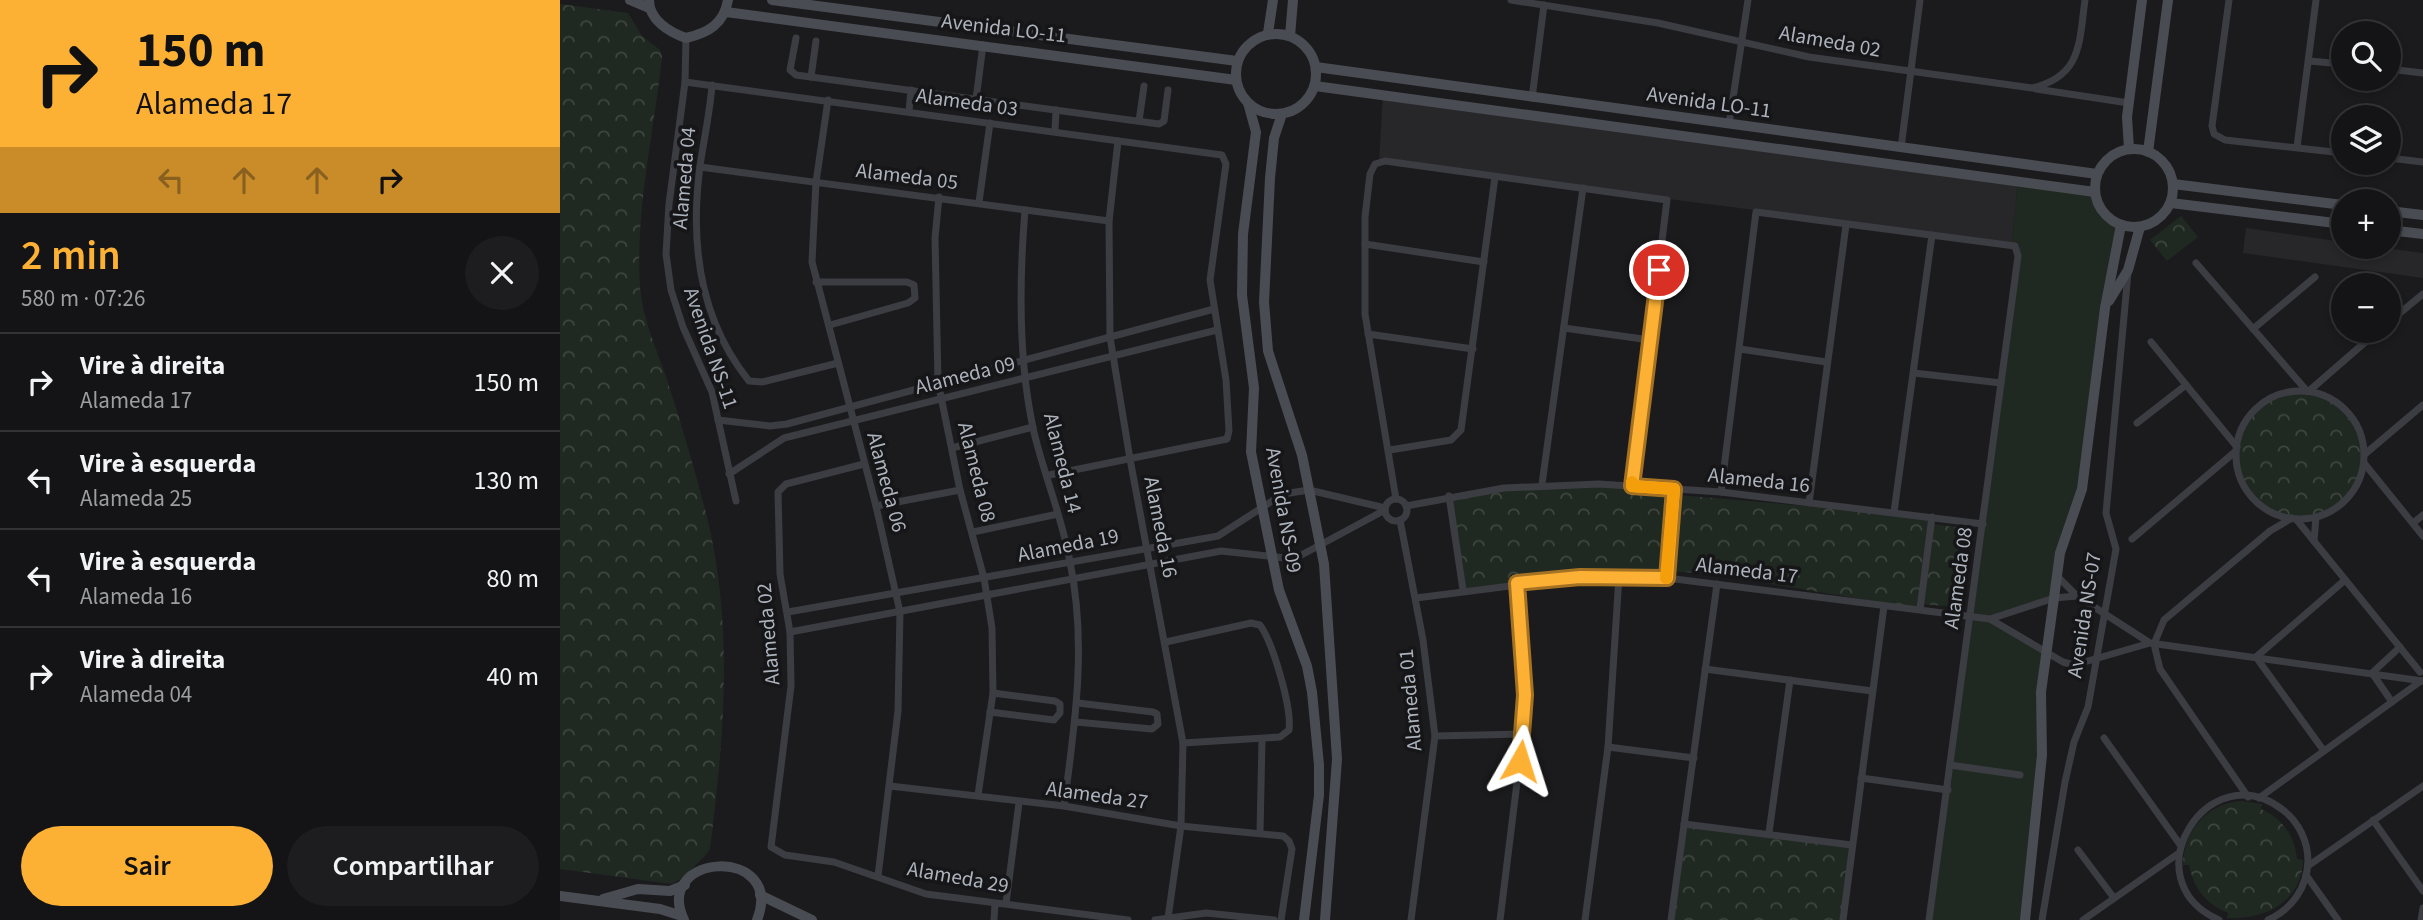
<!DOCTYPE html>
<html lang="pt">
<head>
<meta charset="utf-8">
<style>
  body { margin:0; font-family:"Source Sans 3",sans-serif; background:#1d1d1f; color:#f1f3f6; height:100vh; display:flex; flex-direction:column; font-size:26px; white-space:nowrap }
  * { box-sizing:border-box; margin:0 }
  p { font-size:23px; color:#9d9ea1 }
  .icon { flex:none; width:38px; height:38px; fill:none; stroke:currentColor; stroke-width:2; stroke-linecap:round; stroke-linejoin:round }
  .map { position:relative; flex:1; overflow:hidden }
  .sheet { display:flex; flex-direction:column; background:#141416; width:560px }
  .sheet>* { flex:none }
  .hud { background:#fcb034; color:#111; overflow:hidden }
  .tools { position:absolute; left:1771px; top:21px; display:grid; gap:14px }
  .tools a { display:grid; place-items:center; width:70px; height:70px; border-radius:50%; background:#141416; box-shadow:0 4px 10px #0003,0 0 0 2px #333335; font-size:35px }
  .pin { position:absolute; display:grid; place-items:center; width:60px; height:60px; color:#fff; margin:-30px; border:4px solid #fff; border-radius:50%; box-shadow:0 2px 7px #0007 }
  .me { position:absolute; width:77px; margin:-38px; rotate:6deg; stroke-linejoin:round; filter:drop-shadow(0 0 5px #0008) }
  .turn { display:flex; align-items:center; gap:24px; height:147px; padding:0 21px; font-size:32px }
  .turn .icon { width:91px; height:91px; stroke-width:2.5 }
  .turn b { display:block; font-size:49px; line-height:60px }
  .lanes { display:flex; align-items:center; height:66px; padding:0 21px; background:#0003; justify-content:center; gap:35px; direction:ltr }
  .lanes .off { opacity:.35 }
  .round { display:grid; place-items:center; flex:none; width:74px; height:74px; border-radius:37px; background:#1d1d1f }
  .headline { display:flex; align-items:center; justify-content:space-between; height:119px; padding:0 21px }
  h1 { font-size:42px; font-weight:600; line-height:52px; color:#fcb034 }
  .action { display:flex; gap:14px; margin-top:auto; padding:14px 21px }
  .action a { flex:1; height:80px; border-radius:42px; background:#fcb034; color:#111; font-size:28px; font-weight:600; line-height:80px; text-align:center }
  .action a+a { background:#1d1d1f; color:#f1f3f6 }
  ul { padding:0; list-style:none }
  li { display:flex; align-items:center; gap:21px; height:98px; padding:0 21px; border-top:2px solid #333335 }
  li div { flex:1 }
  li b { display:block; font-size:26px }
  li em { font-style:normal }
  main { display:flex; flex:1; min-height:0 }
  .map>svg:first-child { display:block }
  .built { fill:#27272a }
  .grass { fill:#202921 }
  .forest { fill:url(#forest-crowns) }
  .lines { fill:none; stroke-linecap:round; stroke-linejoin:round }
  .street { stroke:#3b3d43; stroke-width:7 }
  .secondary { stroke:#494c53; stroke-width:10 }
  .route-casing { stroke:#a47222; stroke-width:18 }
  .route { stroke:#fcb034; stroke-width:12 }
  .slow { stroke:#f59e0b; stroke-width:12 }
  .labels { text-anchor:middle; stroke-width:7; stroke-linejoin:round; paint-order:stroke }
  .street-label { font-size:21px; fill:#adb3bd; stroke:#161618 }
</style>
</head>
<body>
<main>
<section class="sheet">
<div class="hud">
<div class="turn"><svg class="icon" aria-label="right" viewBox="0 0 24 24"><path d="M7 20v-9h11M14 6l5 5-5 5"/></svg><div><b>150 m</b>Alameda 17</div></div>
<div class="lanes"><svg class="icon off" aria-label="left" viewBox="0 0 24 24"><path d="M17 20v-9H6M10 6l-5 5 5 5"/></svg><svg class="icon off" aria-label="ahead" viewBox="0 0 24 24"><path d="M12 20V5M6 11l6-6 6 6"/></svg><svg class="icon off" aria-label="ahead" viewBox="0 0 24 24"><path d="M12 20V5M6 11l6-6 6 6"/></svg><svg class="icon" aria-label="right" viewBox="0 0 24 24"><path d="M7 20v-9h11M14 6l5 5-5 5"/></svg></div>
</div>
<div class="headline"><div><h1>2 min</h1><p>580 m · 07:26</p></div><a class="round"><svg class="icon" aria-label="close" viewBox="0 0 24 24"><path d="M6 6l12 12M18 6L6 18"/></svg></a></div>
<ul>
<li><svg class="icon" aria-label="right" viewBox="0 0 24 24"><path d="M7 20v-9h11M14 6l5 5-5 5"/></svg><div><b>Vire à direita</b><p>Alameda 17</p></div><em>150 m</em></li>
<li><svg class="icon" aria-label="left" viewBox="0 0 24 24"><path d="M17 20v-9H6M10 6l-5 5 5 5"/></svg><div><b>Vire à esquerda</b><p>Alameda 25</p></div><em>130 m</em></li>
<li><svg class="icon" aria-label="left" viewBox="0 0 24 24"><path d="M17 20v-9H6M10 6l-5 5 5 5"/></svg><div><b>Vire à esquerda</b><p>Alameda 16</p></div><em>80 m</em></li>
<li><svg class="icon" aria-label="right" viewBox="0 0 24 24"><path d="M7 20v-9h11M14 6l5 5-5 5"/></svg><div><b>Vire à direita</b><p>Alameda 04</p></div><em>40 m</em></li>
</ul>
<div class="action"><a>Sair</a><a>Compartilhar</a></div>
</section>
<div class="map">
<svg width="1863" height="920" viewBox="0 0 1863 920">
  <defs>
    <pattern id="forest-crowns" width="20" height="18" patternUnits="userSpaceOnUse" patternTransform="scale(1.75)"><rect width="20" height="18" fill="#202921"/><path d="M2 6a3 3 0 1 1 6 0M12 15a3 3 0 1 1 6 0" fill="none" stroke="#3e463f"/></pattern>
  </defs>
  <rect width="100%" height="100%" fill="#1b1b1d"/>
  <g class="built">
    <path d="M 823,94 L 1458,181 L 1452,243 L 819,162 Z"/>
    <path d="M 1686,228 L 1783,242 L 1783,247 L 1817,247 L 1863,253 L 1863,278 L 1683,253 Z"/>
  </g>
  <path class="grass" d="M 1458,181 L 1535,192 L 1548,217 L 1561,225 L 1526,461 L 1500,553 L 1494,598 L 1430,619 L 1487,653 L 1485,755 L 1467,920 L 1369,920 L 1457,249 L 1452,243 Z"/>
  <g class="forest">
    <path d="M 0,4 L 68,13 L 82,36 L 100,50 L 102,57 C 94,132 75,212 80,288 C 83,320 97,350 107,380 C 122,425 135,471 147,517 C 174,630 164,735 150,849 C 146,856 119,882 112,884 L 0,869 Z"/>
    <path d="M 1621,216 L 1638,237 L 1607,261 L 1590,240 Z"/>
    <circle cx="1740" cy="455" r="63"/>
    <path d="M 1016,484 L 1114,489 L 1110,551 L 1118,495 L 1372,517 L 1372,524 L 1410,529 L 1398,607 L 1361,604 L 1360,609 L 1152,574 L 1108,571 L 1107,578 L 1059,576 L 903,590 L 889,496 Z"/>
    <path d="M 1681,801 L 1702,804 L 1701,809 C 1723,819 1734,835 1737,859 L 1743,860 C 1742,901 1706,920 1667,918 L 1668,913 C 1645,903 1634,889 1629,865 L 1623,865 C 1624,831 1646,804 1681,801 Z"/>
    <path d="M 1124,824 L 1292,845 L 1283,920 L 1111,920 Z"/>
  </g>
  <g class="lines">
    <g class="street">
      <path d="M 951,0 L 1098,23 L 1249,57 L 1472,88 C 1522,76 1519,43 1525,0"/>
      <path d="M 1669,0 L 1652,126 L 1654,134 L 1665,140 L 1783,153"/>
      <path d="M 126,38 L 125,82 L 109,204 L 106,254 L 111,290 L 123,327 L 152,392 L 176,501"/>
      <path d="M 236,38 L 230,70 L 236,75 L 599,124 L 604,121 L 608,90"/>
      <path d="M 1749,61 L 1783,64"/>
      <path d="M 1829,69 L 1863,73"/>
      <path d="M 251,77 L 256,41"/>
      <path d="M 125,82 L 662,155 L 666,164 L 650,280 L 666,380 L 669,431 L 667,439 L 489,475"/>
      <path d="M 152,85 C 150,112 144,139 140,166 C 130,242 139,319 189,381 L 202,382 L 278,363"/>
      <path d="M 1476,89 L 1569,103"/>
      <path d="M 972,98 L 984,5"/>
      <path d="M 416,99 L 423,45"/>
      <path d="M 268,100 L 256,182 L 252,262 L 316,506 L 340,612 L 338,711 L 318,876"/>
      <path d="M 349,111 L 351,90"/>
      <path d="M 579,121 L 584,86"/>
      <path d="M 1169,124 L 1188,0"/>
      <path d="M 495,130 L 496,110"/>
      <path d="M 558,141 L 549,221 L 550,337 L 570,459 L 623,743 L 621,826 L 608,918"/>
      <path d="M 1737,147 L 1756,0"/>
      <path d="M 1341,148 L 1360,0"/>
      <path d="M 1829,158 L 1863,162"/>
      <path d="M 140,167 L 549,221"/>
      <path d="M 379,197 L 375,238 L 378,382 L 400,490 L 424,578 L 432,628 L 433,693 L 418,795"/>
      <path d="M 419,202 L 430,123"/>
      <path d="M 465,210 C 459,282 458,357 473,428 C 483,473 502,516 510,562 C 527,644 515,724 504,806"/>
      <path d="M 805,244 L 924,262"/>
      <path d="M 1636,263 L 1747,391"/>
      <path d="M 256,282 L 347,282 L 354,285 L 355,298 L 348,303 L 270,325"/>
      <path d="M 1829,322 L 1863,294"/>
      <path d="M 1004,328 L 1090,340"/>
      <path d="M 1693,329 L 1755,277"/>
      <path d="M 808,334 L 913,349"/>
      <path d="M 1591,342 L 1677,447"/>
      <path d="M 1180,349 L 1266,362"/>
      <path d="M 1354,373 L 1441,383"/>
      <path d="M 1749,391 L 1818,331"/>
      <circle cx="1740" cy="455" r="64"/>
      <path d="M 158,420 L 210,426 L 227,424 L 654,309"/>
      <path d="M 1577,423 L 1626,385"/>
      <path d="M 392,448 L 473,427"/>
      <path d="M 830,450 L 891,440 L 901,430 L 935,177"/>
      <path d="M 1805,454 L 1863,405"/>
      <path d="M 1804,463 L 1863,536"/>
      <path d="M 304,464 L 226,484 L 218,492 L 220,574 L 230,632 L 231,686 L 211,847 L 225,855 L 274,862 L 366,894 L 568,920"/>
      <path d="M 169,474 L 224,438 L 657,330"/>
      <path d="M 982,484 L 1023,188"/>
      <path d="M 1161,492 L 1196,212 L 1455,246 L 1458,256 L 1369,920"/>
      <path d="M 889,496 L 903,590"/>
      <path d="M 836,499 L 805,314 L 805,217 L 810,174 L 815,164 L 825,161 L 1107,200 L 1072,486"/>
      <circle cx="836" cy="510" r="11"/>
      <path d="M 1249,503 L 1286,225"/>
      <path d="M 316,506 L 400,490"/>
      <path d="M 846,506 L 944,488 L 1039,484 L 1161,492 L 1423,524"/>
      <path d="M 1334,512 L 1372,235"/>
      <path d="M 1736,519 L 1860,672"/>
      <path d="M 840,520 L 863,640 L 875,736 L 851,920"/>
      <path d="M 1853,523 L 1863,515"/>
      <path d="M 413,532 L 498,514"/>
      <path d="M 1572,539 L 1676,451"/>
      <path d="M 1754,541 L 1756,517"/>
      <path d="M 1497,576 L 1517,596 L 1590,643 L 1863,681"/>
      <path d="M 1107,578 L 1114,489"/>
      <path d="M 856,598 L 1020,577 L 1107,578 L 1430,619 L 1503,662 L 1514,665 L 1590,643"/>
      <path d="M 1360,609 L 1372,517"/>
      <path d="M 228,612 L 658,536 L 723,494 L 749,490 L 825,508"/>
      <path d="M 1430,619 L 1494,598 L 1517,596"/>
      <path d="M 230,632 L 661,551 L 734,559 L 825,510"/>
      <path d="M 606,642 L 691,623 L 700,625 C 713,643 732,708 729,730 L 720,737 L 623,743"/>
      <path d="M 1145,669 L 1312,691"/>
      <path d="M 1832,702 L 1812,673 L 1840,647"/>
      <path d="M 430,712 L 494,720 L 500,713 L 500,704 L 495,701 L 433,693"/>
      <path d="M 516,722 L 592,729 L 598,724 L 597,714 L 593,712 L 518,703"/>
      <path d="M 875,736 L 963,734"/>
      <path d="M 1544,738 L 1621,846"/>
      <path d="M 1048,747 L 1134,758"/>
      <path d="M 1764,751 L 1696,657 L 1785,580"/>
      <path d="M 1390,765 L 1460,775"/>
      <path d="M 1301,778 L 1388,790"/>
      <path d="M 330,786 L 504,806 L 621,826 L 723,836 L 729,841 L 732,849 L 721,920"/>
      <path d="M 1688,797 L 1600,669 L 1594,644 L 1604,620 L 1710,531 L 1732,518"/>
      <path d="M 1699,798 L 1861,681"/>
      <path d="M 1813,820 L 1863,891"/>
      <path d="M 1124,824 L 1292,845"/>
      <path d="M 700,833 L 702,740"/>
      <path d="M 1209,833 L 1230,680"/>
      <path d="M 1518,850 L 1554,898"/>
      <path d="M 1748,866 L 1863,786"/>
      <path d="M 1746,875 L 1778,920"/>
      <path d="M 446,903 L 459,803"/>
      <path d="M 434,920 L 435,904"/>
      <path d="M 595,920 L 646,913 L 714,920"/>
      <path d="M 940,920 L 963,734 L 965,695 L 957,583"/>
      <path d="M 1025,920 L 1048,747 L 1059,576"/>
      <path d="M 1111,920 L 1157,584"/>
      <path d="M 1283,920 L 1324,606"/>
      <path d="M 1482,920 L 1505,782 L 1514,742 L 1528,707 L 1556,549 L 1546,513 L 1568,273"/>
      <path d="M 1523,920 L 1619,853"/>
      <path d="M 1659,920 C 1569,880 1648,752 1723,810 C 1739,822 1748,842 1748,861 C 1747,888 1732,909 1708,920"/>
      <path d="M 1861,920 L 1863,908"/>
    </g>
    <g class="secondary">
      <path d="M 70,0 L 89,8"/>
      <path d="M 89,0 C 89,20 109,32 126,38 C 148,33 164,24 168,0"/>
      <path d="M 212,0 L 677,61"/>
      <path d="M 166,12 L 676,80"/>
      <path d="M 708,33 L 713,0"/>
      <circle cx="716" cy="74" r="40"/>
      <path d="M 730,36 L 733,0"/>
      <path d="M 756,67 L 1537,174"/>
      <path d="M 755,86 L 1535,192"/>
      <path d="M 688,103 L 696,132 L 683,234 L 682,295 L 694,388 L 691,452 L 719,590 L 747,666 L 752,692 L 759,765 L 759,795 L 744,920"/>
      <path d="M 722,114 L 714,138 L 710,178 L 704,302 L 708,351 L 742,455 L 764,564 L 777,759 L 765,920"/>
      <path d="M 1569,149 L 1567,117 L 1582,0"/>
      <circle cx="1574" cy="188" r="39"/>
      <path d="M 1588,152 L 1608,0"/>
      <path d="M 1613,184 L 1783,205"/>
      <path d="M 1611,203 L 1783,224"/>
      <path d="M 1829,211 L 1863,215"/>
      <path d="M 1829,230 L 1863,234"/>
      <path d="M 1549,301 L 1568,270 L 1580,227"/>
      <path d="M 200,895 L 252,920"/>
      <path d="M 0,896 L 100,909 L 122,916"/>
      <path d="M 43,899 L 78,889 L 110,891 L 125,885"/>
      <path d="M 124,920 C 92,852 226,845 197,920"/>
      <path d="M 1465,920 L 1482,755 L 1481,692 L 1494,598 L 1500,553 L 1522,489 L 1545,308 L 1561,225"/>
    </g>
  </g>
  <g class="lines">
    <g class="route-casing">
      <path id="route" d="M 960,761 L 965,695 L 957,583 L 1020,577 L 1107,578 L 1114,489 L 1072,486 L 1099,270"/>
    </g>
    <use href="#route" class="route"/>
    <path class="slow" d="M 1072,482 L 1072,486 L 1114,489 L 1106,578"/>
  </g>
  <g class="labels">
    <g class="street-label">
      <text transform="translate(444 28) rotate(7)" y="7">Avenida LO-11</text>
      <text transform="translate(1270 41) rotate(10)" y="7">Alameda 02</text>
      <text transform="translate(407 102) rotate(8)" y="7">Alameda 03</text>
      <text transform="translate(1149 102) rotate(8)" y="7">Avenida LO-11</text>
      <text transform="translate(347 176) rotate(7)" y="7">Alameda 05</text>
      <text transform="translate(124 178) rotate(-85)" y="7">Alameda 04</text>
      <text transform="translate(151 348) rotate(71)" y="7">Avenida NS-11</text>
      <text transform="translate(405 375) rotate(-14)" y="7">Alameda 09</text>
      <text transform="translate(503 463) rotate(76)" y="7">Alameda 14</text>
      <text transform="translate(417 472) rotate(76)" y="7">Alameda 08</text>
      <text transform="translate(1199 480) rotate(6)" y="7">Alameda 16</text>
      <text transform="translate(327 482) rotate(75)" y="7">Alameda 06</text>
      <text transform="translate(724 510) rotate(80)" y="7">Avenida NS-09</text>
      <text transform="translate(601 527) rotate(79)" y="7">Alameda 16</text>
      <text transform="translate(508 545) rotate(-11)" y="7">Alameda 19</text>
      <text transform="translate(1187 570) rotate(7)" y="7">Alameda 17</text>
      <text transform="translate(1398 578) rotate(-82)" y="7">Alameda 08</text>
      <text transform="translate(1524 615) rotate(-81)" y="7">Avenida NS-07</text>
      <text transform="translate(208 634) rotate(-95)" y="7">Alameda 02</text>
      <text transform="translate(850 700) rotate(-95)" y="7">Alameda 01</text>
      <text transform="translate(537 795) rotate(8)" y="7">Alameda 27</text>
      <text transform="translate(398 877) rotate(10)" y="7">Alameda 29</text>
    </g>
  </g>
</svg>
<div class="tools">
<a><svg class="icon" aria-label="search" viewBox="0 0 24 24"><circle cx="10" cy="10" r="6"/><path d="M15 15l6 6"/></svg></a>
<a><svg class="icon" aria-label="layers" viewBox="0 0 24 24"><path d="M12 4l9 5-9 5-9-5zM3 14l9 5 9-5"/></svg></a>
<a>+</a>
<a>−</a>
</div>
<div class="pin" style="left:1099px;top:270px;background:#d93025"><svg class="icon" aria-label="arrive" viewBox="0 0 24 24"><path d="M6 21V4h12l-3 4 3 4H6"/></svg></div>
<svg class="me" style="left:960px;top:761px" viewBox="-20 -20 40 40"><path d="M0-17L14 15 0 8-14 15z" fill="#fcb034" stroke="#fff" stroke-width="4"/></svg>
</div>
</main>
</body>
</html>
